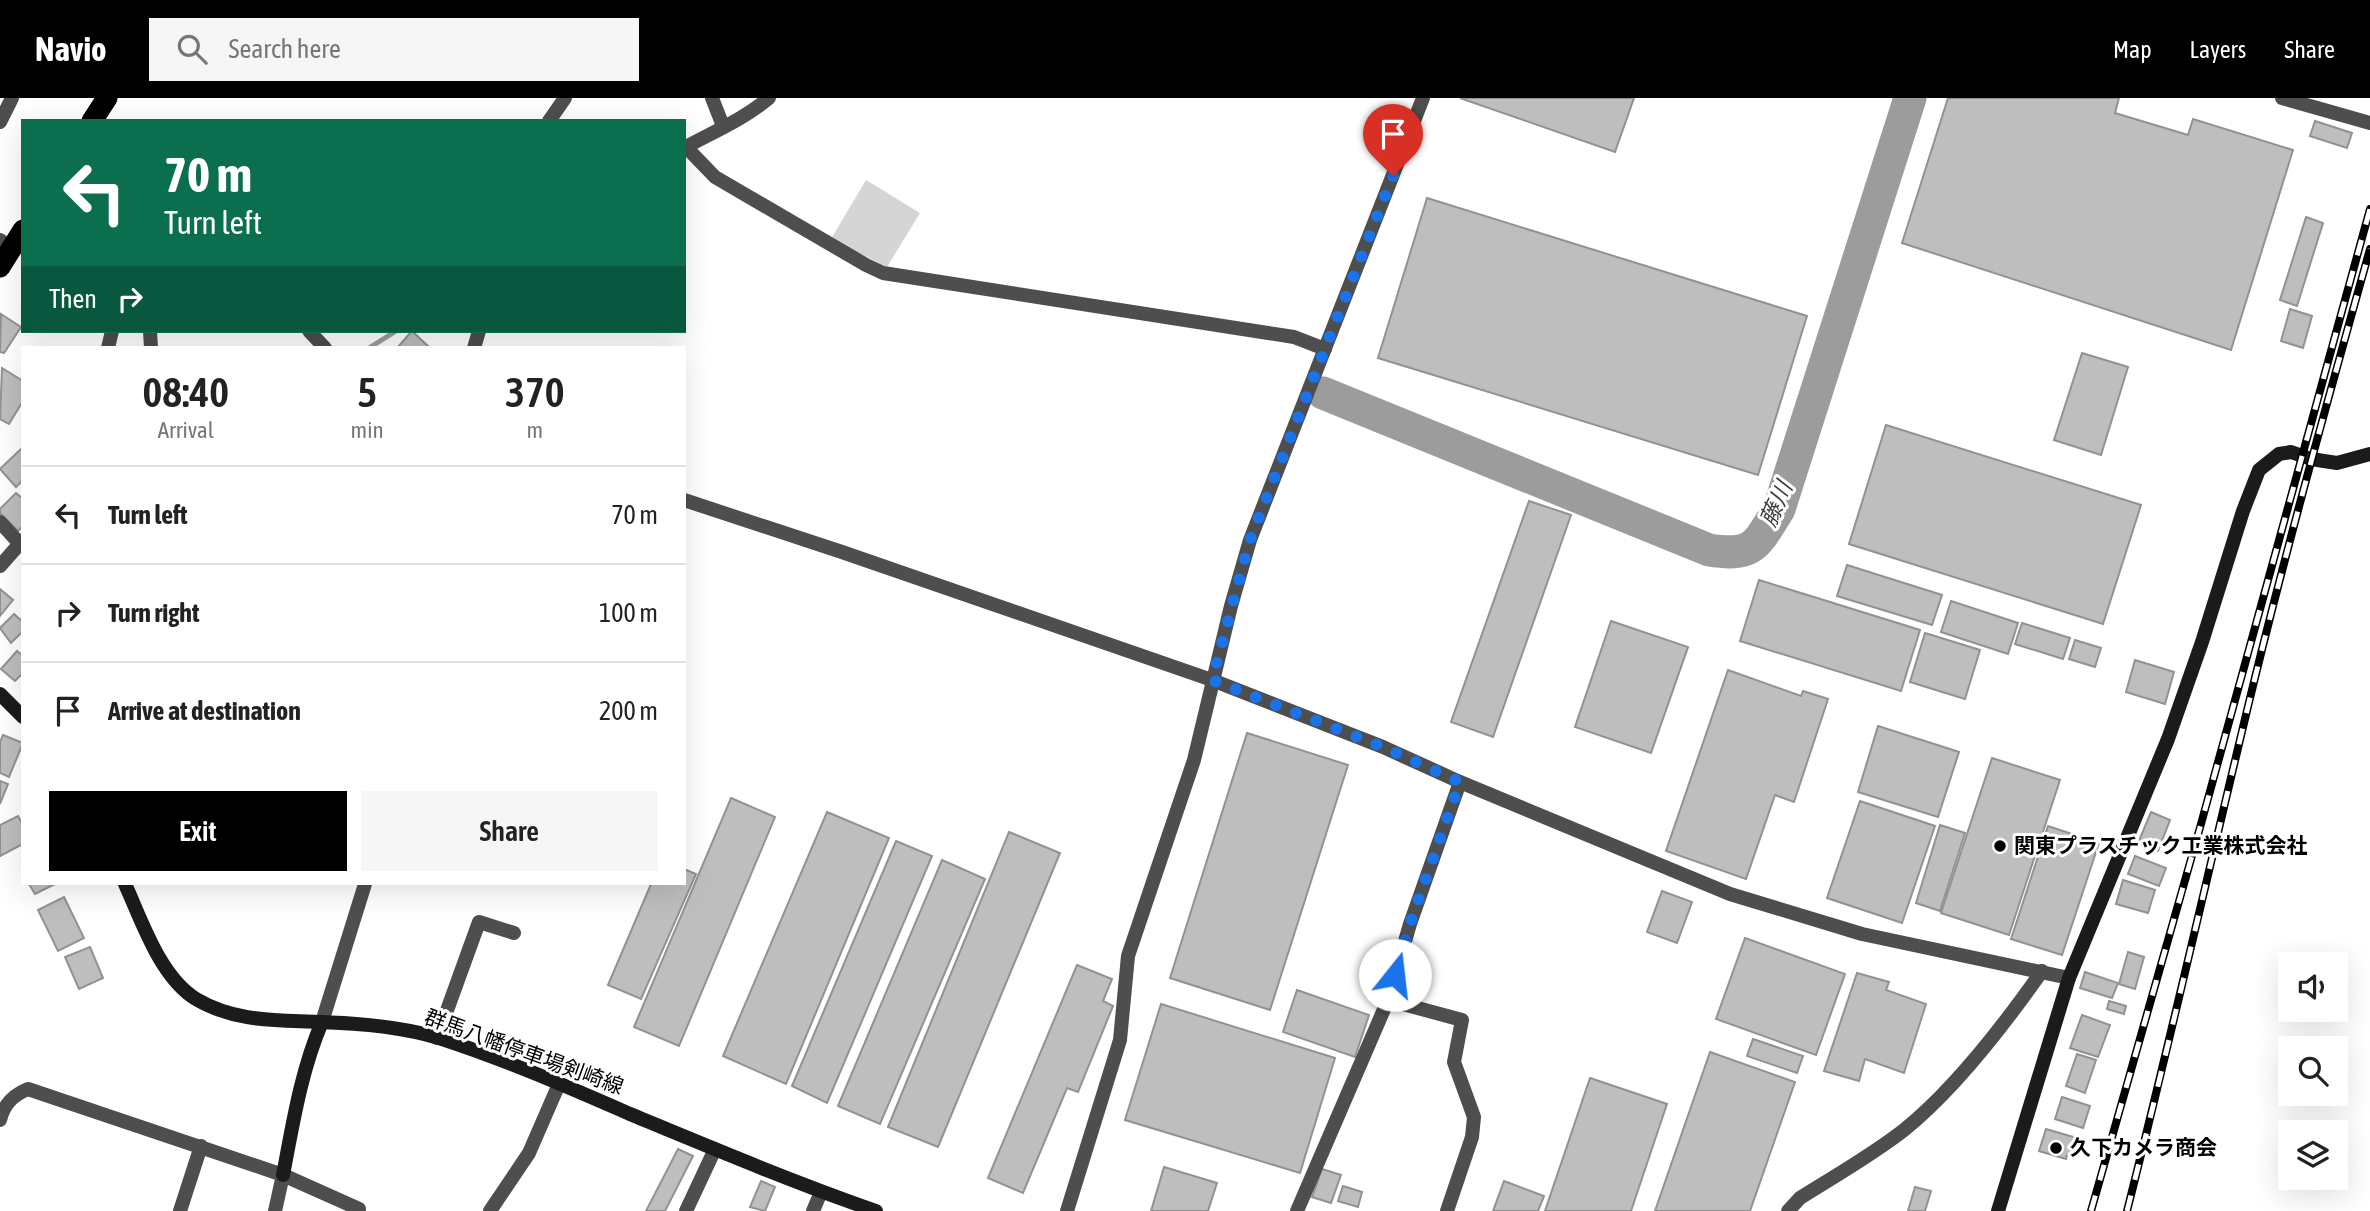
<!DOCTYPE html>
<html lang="en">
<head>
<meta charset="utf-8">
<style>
  body { margin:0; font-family:"Asap Condensed","Noto Sans JP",sans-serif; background:#f6f6f6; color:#222; height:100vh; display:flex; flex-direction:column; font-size:26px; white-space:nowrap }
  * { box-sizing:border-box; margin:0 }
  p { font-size:23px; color:#767676 }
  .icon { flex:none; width:38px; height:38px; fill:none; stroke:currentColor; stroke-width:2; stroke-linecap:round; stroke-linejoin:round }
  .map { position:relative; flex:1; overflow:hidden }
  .details { position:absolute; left:21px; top:248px; width:665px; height:539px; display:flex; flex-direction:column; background:#fff; border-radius:0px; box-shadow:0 7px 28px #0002 }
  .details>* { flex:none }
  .top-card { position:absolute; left:21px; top:21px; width:665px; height:214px; border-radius:0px; box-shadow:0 7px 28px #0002; background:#0b6e4f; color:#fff; overflow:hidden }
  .buttons { position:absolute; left:2278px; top:854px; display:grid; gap:14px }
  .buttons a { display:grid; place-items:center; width:70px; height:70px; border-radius:0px; background:#fff; box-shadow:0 7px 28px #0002; font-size:35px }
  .pin { position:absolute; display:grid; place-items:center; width:60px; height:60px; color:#fff; margin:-72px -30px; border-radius:50% 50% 50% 0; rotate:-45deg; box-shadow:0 0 7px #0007 }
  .pin .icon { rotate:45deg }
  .me { position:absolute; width:77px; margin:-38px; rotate:16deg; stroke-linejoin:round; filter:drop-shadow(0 0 5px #0008) }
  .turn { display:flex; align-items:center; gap:24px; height:147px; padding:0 28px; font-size:32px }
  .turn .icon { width:91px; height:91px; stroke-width:2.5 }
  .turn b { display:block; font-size:49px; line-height:60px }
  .then { display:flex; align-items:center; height:66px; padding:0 28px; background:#0003; gap:14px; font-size:26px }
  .eta { display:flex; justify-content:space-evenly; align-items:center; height:119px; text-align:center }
  .eta b { font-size:42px; font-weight:600; line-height:49px }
  .primary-button { display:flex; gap:14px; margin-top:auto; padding:14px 28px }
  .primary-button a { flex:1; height:80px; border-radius:0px; background:#000; color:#fff; font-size:28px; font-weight:600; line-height:80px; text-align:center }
  .primary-button a+a { background:#f6f6f6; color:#222 }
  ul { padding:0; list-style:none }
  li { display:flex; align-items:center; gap:21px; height:98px; padding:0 28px; border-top:2px solid #e0e0e0 }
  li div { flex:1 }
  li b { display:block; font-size:26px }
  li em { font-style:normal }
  header { display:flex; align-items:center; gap:42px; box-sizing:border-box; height:98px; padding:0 35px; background:#000; color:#fff }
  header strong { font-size:33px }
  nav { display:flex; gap:38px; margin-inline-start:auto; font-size:24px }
  .search { width:490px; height:63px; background:#f6f6f6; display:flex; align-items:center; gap:18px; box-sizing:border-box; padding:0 24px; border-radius:0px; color:#767676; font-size:26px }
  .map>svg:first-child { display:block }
  .green { fill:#d5d5d5 }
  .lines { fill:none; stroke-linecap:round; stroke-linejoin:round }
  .stream { stroke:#9c9c9c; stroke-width:5 }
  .river { stroke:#9c9c9c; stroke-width:33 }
  .building { fill:#bebebe; stroke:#929292; stroke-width:2 }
  .street { stroke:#4e4e4e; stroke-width:14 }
  .secondary { stroke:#1b1b1b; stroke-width:14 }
  .highway { stroke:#000; stroke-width:21 }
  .rail-casing { stroke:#000; stroke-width:8 }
  .rail { stroke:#fff; stroke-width:5; stroke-dasharray:16; stroke-linecap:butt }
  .route { stroke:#1a73e8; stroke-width:12; stroke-dasharray:0 21.6 }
  .poi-dot { fill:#000; stroke:#fff; stroke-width:2.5 }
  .labels { text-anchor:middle; stroke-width:6; stroke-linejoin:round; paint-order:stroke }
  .poi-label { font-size:21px; font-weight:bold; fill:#000; stroke:#fff; text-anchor:start }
  .street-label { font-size:21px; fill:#000; stroke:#fff }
  .water-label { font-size:23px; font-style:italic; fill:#3d3d3d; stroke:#fff }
</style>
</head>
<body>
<header>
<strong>Navio</strong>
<div class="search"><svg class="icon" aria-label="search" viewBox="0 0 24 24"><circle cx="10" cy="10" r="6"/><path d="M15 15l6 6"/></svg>Search here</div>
<nav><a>Map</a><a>Layers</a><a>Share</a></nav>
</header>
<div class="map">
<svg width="2370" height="1113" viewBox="0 0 2370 1113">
  <rect width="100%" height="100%" fill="#fff"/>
  <path class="green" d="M 866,82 L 920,115 L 887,169 L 831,141 Z"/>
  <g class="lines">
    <path class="stream" d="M 369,250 L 396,233"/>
    <path class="river" d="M 1323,295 L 1709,452 C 1755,459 1756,447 1779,411 L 1910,0"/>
  </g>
  <g class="building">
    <path d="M 1460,0 L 1634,0 L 1615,54 Z"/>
    <path d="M 1948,0 L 2119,0 L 2115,15 L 2188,37 L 2193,21 L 2293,52 L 2231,252 L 1902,145 Z"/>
    <path d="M 2315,23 L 2352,35 L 2347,50 L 2310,38 Z"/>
    <path d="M 1427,100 L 1807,218 L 1758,377 L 1378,260 Z"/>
    <path d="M 2306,119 L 2323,125 L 2297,208 L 2280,202 Z"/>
    <path d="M 2290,211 L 2312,218 L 2303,250 L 2281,243 Z"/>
    <path d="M 1,216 L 21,229 L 4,255 L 0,254 Z"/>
    <path d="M 412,233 L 429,249 L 427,250 L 397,250 Z"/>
    <path d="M 2082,255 L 2128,269 L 2101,357 L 2054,342 Z"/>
    <path d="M 2,270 L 23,283 L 23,303 L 9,326 L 0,321 Z"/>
    <path d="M 1886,327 L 2141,407 L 2103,526 L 1849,446 Z"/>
    <path d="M 23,349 L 23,382 L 16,389 L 0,371 Z"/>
    <path d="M 16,395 L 23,401 L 23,428 L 18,433 L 0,415 L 0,411 Z"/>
    <path d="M 1529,403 L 1571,417 L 1493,639 L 1451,624 Z"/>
    <path d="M 1847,467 L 1942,497 L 1932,527 L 1837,498 Z"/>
    <path d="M 1759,482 L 1920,532 L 1901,593 L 1740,543 Z"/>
    <path d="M 0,491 L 13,502 L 0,518 Z"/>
    <path d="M 1951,503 L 2018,525 L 2008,556 L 1941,534 Z"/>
    <path d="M 14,516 L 23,524 L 23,533 L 11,545 L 0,530 Z"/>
    <path d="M 1611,523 L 1688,549 L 1651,655 L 1575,629 Z"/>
    <path d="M 2022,525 L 2070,540 L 2063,561 L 2015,546 Z"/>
    <path d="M 1925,535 L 1980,552 L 1965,601 L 1910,584 Z"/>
    <path d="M 2075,542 L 2101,550 L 2095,569 L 2069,561 Z"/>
    <path d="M 17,553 L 23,558 L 23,575 L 15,583 L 1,571 Z"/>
    <path d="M 2135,562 L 2174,574 L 2165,606 L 2126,594 Z"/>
    <path d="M 1728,572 L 1801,598 L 1803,593 L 1828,601 L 1794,704 L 1775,697 L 1746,781 L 1666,753 Z"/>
    <path d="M 1878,628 L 1959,654 L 1938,719 L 1858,694 Z"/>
    <path d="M 1247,635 L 1348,667 L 1270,912 L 1170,880 Z"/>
    <path d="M 3,637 L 23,645 L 9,679 L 0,675 L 0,644 Z"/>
    <path d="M 1992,660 L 2060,682 L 2009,837 L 1941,815 Z"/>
    <path d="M 0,683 L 8,686 L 0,706 Z"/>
    <path d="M 731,700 L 775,719 L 679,948 L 634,929 Z"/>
    <path d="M 1860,703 L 1935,728 L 1902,825 L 1827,800 Z"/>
    <path d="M 827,714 L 889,740 L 786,986 L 723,958 Z"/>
    <path d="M 2151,714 L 2170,722 L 2158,753 L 2138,745 Z"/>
    <path d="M 18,718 L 23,727 L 23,746 L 0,758 L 0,727 Z"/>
    <path d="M 1940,727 L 1965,735 L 1940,813 L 1916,805 Z"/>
    <path d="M 2048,728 L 2099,745 L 2062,857 L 2011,841 Z"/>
    <path d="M 1009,734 L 1060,755 L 938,1049 L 888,1029 Z"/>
    <path d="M 896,743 L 932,758 L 827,1005 L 792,988 Z"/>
    <path d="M 2135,758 L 2166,770 L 2159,788 L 2128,776 Z"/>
    <path d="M 942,762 L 985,781 L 880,1026 L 838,1008 Z"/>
    <path d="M 684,771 L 696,776 L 641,901 L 608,887 L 651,786 L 684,786 Z"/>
    <path d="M 2123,782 L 2155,792 L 2148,815 L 2116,806 Z"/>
    <path d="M 29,786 L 55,786 L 35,796 Z"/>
    <path d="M 1662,793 L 1692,804 L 1677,845 L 1647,834 Z"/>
    <path d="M 64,799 L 84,840 L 58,853 L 38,812 Z"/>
    <path d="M 1745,840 L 1845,876 L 1816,957 L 1716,921 Z"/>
    <path d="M 90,849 L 103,880 L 79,891 L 65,859 Z"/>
    <path d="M 2128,854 L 2144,859 L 2135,891 L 2119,886 Z"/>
    <path d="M 1077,867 L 1112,881 L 1103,903 L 1113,908 L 1078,994 L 1067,990 L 1023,1095 L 988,1080 Z"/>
    <path d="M 2085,874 L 2118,885 L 2112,900 L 2080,890 Z"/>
    <path d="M 1857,875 L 1889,884 L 1886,892 L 1926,906 L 1904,975 L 1865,961 L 1859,983 L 1824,973 Z"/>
    <path d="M 1297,892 L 1369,917 L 1355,959 L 1283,934 Z"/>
    <path d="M 2109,903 L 2126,908 L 2124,916 L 2107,911 Z"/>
    <path d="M 1161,906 L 1335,960 L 1300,1075 L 1125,1022 Z"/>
    <path d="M 2082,917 L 2110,927 L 2098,959 L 2070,950 Z"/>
    <path d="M 1753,941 L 1803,958 L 1797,975 L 1747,958 Z"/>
    <path d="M 1710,954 L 1795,984 L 1750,1113 L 1655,1113 Z"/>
    <path d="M 2077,956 L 2096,962 L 2085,995 L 2066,988 Z"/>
    <path d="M 1590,980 L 1667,1006 L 1631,1113 L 1545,1113 Z"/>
    <path d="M 2062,999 L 2090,1008 L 2083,1030 L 2055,1021 Z"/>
    <path d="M 2046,1031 L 2080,1041 L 2074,1059 L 2067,1057 L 2066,1061 L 2039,1053 Z"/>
    <path d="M 678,1051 L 693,1058 L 665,1113 L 646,1113 Z"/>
    <path d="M 1164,1069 L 1217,1085 L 1208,1113 L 1151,1113 Z"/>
    <path d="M 1322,1071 L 1341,1077 L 1331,1105 L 1312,1099 Z"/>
    <path d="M 761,1083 L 775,1089 L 765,1113 L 750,1109 Z"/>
    <path d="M 1504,1083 L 1544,1098 L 1538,1113 L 1493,1113 Z"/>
    <path d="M 1343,1088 L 1362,1094 L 1358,1109 L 1338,1103 Z"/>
    <path d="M 1915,1089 L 1931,1093 L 1925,1113 L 1908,1113 Z"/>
  </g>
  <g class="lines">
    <g class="street">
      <path d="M 712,0 L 723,28"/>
      <path d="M 2282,0 L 2370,25"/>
      <path d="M 549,23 L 565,0"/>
      <path d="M 0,24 L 12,0"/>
      <path d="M 686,49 L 715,79 L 866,167 L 883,175 L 1294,239 L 1325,251"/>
      <path d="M 684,50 C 713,34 744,21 769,0"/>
      <path d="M 0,142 L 12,150"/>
      <path d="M 150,233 L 151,250"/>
      <path d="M 309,233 L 325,250"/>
      <path d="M 108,250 L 112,233"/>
      <path d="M 474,250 L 479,233"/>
      <path d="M 684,402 L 842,454 L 1212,582 L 1383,649 L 1460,684 L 1730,796 L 1862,836 L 2069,880"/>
      <path d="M 0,424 L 20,446"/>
      <path d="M 0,468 L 23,442"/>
      <path d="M 1388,902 L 1462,922 L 1454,964 L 1474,1019 L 1472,1039 L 1447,1113"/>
      <path d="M 322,924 L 365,786"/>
      <path d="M 437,940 L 479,824 L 514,835"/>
      <path d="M 0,1022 C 4,1006 13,997 28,991 L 283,1077 L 359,1111"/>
      <path d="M 180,1113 L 201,1048"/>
      <path d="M 275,1113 L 283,1077"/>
      <path d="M 490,1113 L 529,1055 L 559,986"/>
      <path d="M 686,1113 L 715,1051"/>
      <path d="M 813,1113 L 821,1094"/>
      <path d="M 1067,1113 L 1120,942 L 1128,858 L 1194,662 L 1231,508 L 1250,442 L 1423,0"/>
      <path d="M 1297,1113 L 1388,902 L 1410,826 L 1460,684"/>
      <path d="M 1788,1113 L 1800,1100 C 1835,1078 1872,1057 1904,1032 C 1955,991 2004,927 2042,873"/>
    </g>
    <g class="secondary">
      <path d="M 0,596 L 23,619"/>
      <path d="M 125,786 C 142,823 160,879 196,901 C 235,924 275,922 318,924 C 357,925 402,929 439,940 C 504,961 568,989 630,1016 C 712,1050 793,1084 876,1113"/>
      <path d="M 283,1077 C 293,1025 301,973 322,924"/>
      <path d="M 1998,1113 L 2069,880 L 2168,641 L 2202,544 L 2243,413 L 2259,372 L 2279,356 L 2291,354 L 2311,361 L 2337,365 L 2370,356"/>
    </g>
    <g class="highway">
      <path d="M 92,23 L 107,0"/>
      <path d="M 0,169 L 23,132"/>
    </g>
    <g class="rail-casing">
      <g id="rail">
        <path d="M 2091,1113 L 2201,726 L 2370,111"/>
        <path d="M 2127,1113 C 2168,951 2205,788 2244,625 C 2282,466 2326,308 2370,151"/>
      </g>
    </g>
    <use href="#rail" class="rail"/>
  </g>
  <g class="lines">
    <path class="route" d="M 1393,78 L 1250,442 L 1212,582 L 1383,649 L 1460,684 L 1410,826 L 1395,877"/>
  </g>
  <g class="poi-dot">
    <circle cx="2000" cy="748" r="7"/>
    <circle cx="2056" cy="1050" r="7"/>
  </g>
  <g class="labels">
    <g class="poi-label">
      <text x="2014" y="755">関東プラスチック工業株式会社</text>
      <text x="2070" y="1057">久下カメラ商会</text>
    </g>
    <g class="street-label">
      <text transform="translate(524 954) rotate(20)" y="7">群馬八幡停車場剣崎線</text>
    </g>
    <g class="water-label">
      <text transform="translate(1776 406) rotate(-66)" y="8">藤川</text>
    </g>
  </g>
</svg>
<div class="buttons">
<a><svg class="icon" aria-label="sound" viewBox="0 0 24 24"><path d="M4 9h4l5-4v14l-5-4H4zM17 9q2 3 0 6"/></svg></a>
<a><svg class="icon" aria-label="search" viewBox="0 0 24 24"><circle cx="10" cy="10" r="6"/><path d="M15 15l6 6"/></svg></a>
<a><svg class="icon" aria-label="layers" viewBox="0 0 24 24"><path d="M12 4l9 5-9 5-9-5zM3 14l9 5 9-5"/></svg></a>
</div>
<div class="pin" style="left:1393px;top:78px;background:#d93025"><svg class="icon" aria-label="arrive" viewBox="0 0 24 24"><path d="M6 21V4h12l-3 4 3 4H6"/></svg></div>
<svg class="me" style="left:1395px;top:877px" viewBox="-20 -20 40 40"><circle r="19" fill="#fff"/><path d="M0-13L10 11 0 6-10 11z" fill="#1a73e8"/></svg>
<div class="top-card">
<div class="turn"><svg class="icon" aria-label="left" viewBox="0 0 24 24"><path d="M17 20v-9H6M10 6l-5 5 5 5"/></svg><div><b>70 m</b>Turn left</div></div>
<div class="then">Then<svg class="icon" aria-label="right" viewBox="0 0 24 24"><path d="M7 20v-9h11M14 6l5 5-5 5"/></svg></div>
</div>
<section class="details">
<div class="eta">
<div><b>08:40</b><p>Arrival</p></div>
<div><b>5</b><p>min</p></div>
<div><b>370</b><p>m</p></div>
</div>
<ul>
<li><svg class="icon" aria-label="left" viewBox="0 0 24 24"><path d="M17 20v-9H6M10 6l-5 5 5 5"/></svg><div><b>Turn left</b></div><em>70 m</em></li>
<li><svg class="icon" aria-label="right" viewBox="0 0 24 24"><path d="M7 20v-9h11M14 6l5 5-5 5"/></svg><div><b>Turn right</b></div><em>100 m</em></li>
<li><svg class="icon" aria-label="arrive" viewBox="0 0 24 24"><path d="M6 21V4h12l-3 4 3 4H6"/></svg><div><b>Arrive at destination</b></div><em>200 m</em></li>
</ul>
<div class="primary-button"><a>Exit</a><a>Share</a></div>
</section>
</div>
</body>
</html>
